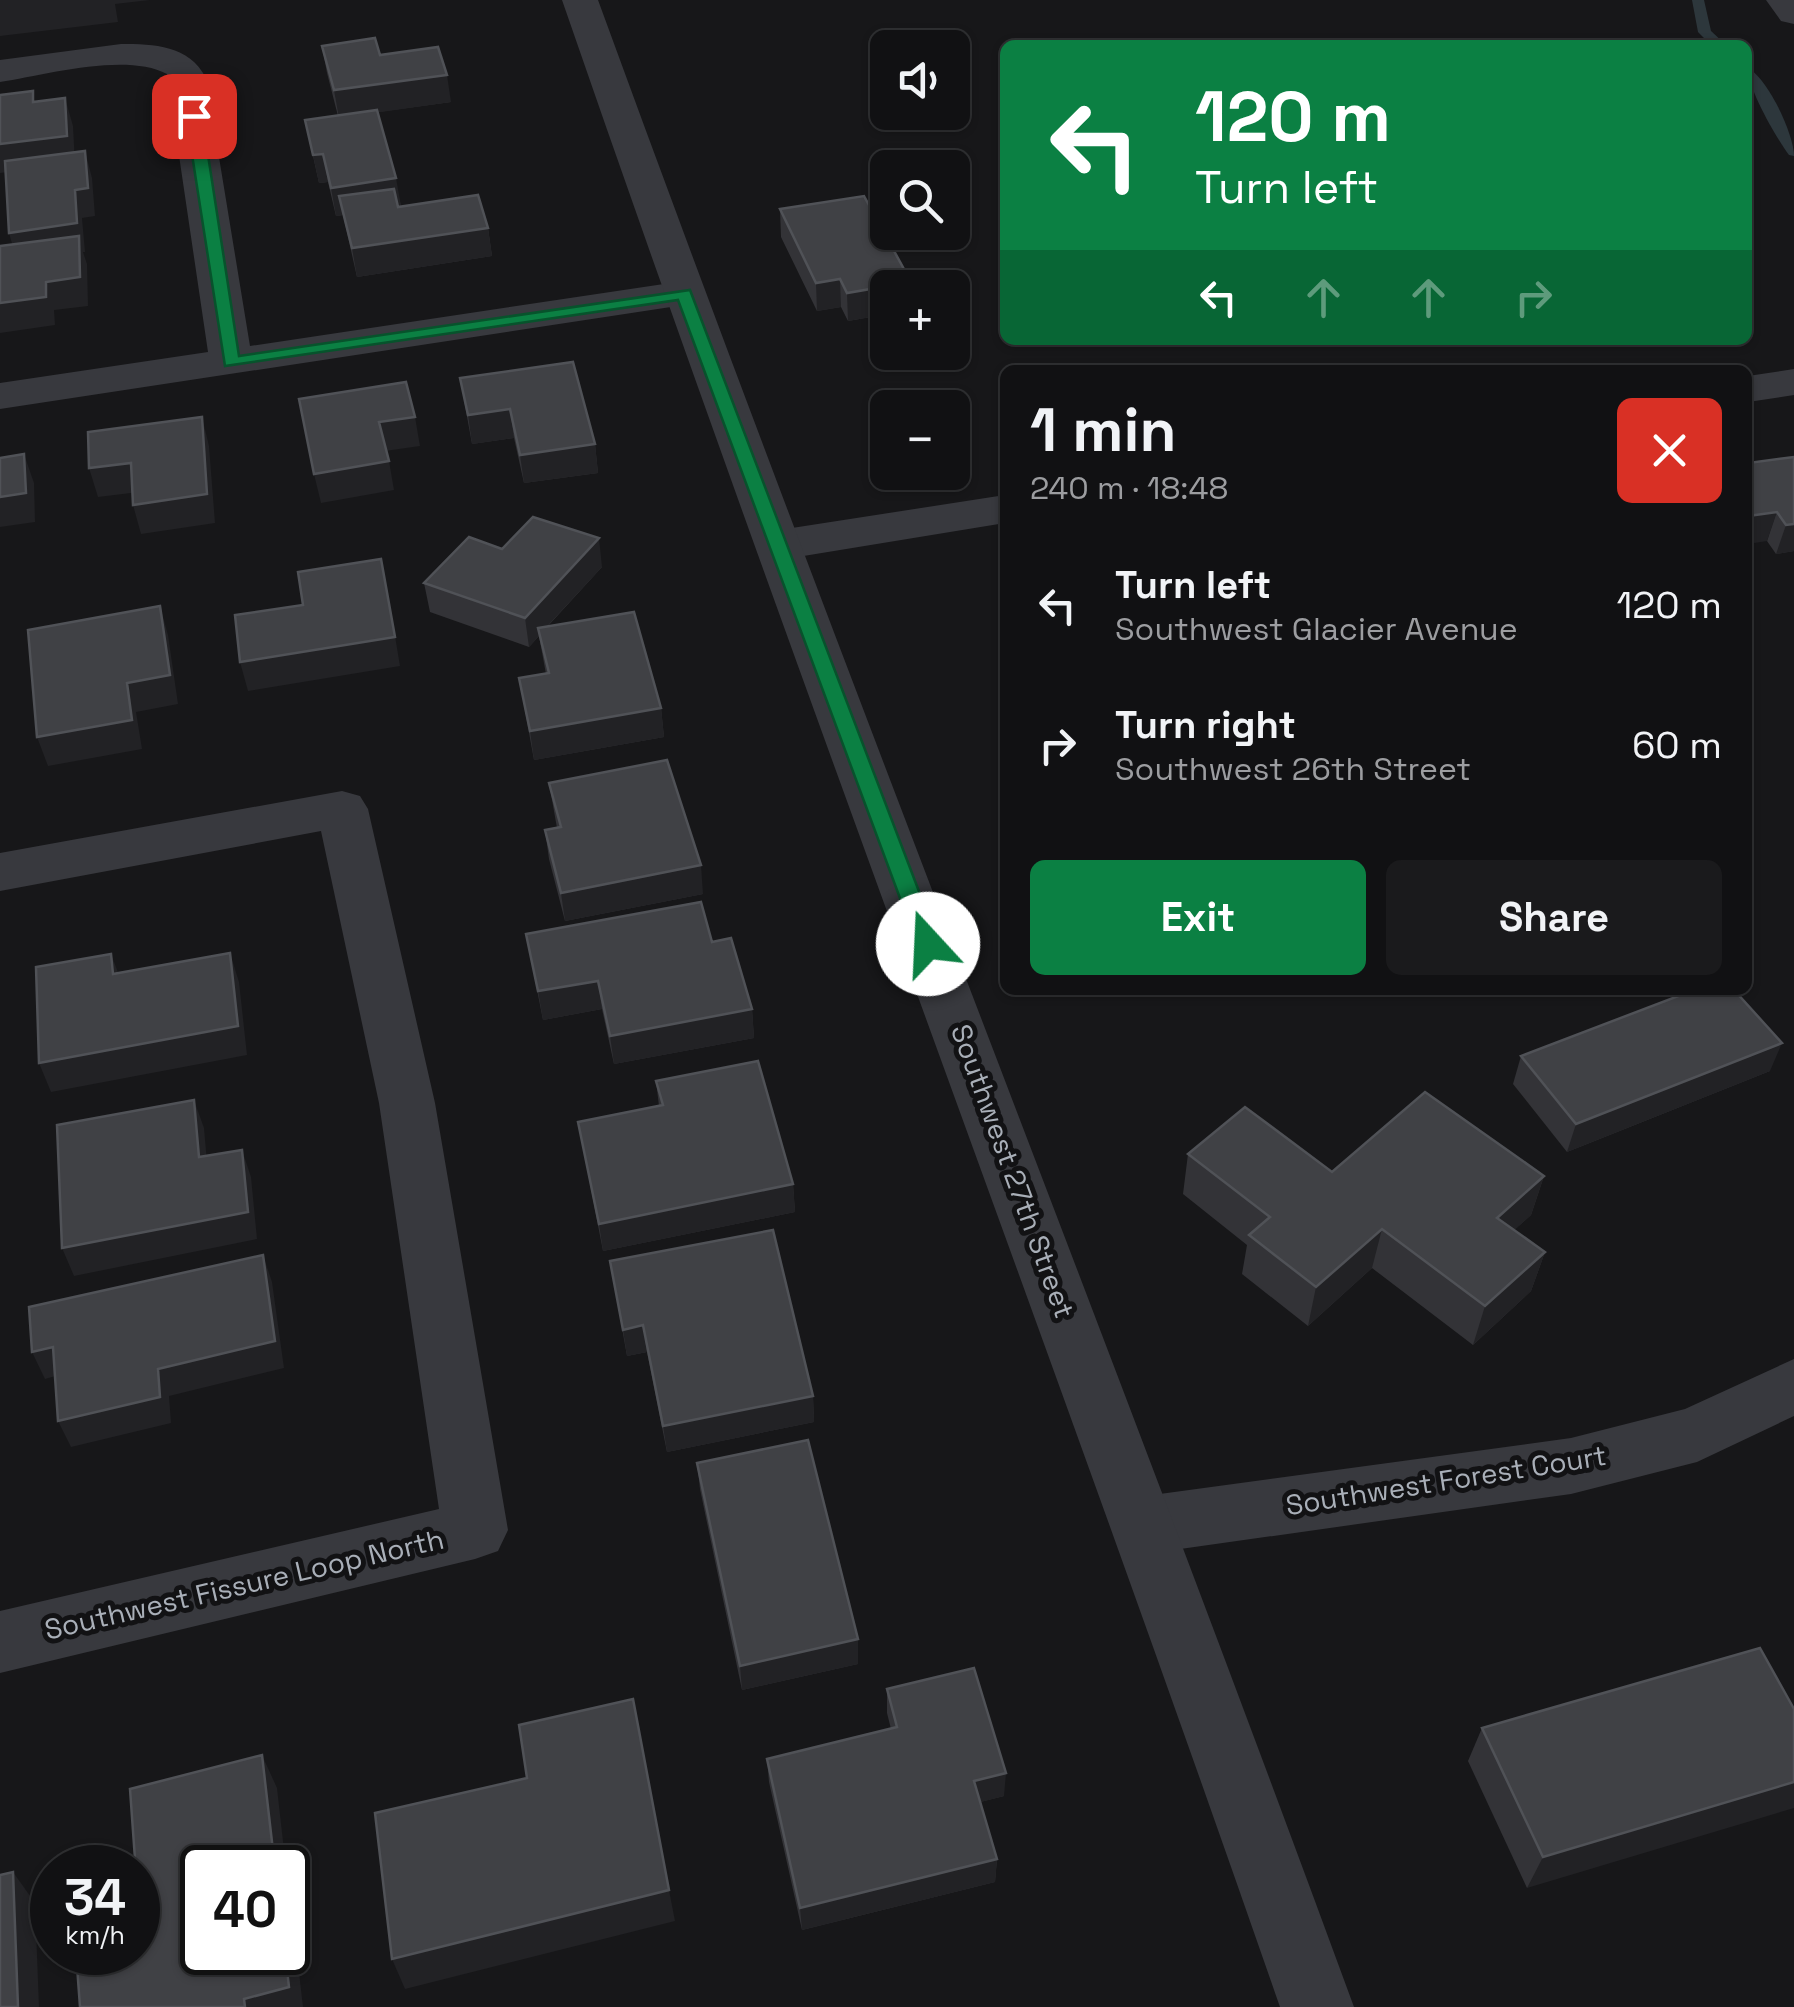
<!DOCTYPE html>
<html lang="en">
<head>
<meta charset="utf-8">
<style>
  body { margin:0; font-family:"Space Grotesk",sans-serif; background:#1a1a1c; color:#f1f3f6; height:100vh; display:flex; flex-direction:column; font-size:38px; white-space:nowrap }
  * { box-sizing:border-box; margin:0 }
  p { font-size:32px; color:#9c9da0 }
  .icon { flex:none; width:55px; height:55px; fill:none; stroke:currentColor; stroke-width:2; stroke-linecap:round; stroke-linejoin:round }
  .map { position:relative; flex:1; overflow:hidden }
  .sheet { position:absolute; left:1000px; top:365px; width:752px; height:630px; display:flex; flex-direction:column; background:#111113; border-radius:15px; box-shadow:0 2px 8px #0004,0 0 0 2px #303133 }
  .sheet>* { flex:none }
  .hud { position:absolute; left:1000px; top:40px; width:752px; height:305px; border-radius:15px; box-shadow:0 2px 8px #0004,0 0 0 2px #303133; background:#0b8043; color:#fff; overflow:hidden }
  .fabs { position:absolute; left:870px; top:30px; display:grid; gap:20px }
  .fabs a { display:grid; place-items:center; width:100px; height:100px; border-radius:15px; background:#111113; box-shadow:0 2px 8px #0004,0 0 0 2px #303133; font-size:50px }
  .speed { position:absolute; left:30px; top:1845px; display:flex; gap:20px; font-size:50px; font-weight:700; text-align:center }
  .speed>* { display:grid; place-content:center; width:130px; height:130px; border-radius:50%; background:#111113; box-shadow:0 2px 8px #0004,0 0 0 2px #303133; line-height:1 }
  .speed small { font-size:25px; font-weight:400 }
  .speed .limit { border:5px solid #111; border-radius:15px; background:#fff; color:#111 }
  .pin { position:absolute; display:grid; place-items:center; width:85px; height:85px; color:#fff; margin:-42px; border-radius:20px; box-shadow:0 5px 15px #0006 }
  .me { position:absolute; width:110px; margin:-55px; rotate:340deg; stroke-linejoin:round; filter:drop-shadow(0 0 8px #0008) }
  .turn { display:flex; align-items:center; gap:35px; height:210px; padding:0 30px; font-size:45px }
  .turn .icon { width:130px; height:130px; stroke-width:2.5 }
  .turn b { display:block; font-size:70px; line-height:85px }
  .lanes { display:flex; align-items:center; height:95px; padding:0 30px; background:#0003; justify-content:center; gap:50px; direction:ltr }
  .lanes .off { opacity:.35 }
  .round { display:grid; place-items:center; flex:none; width:105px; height:105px; border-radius:15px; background:#1a1a1c }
  .headline { display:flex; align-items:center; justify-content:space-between; height:170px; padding:0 30px }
  h1 { font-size:60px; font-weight:600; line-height:75px }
  .primary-button { display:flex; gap:20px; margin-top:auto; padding:20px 30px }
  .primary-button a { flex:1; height:115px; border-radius:15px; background:#0b8043; color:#fff; font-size:40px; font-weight:600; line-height:115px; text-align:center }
  .primary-button a+a { background:#1a1a1c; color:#f1f3f6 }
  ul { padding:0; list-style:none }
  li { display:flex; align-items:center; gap:30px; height:140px; padding:0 30px }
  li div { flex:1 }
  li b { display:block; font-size:38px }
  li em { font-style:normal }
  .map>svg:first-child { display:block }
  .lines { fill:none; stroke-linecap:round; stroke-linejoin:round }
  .stream { fill:#2d373c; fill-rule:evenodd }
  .minor { fill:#38393e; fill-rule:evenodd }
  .tertiary { fill:#38393e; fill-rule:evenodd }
  .wall { fill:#333337 }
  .shaded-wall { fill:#222225 }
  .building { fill:#404145; stroke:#505257; stroke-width:2.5 }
  .route { fill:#0b8043; stroke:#07532c; stroke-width:2.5 }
  .labels { text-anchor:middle; stroke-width:10; stroke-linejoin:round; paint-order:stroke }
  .street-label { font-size:28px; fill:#a9afb8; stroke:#121214 }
</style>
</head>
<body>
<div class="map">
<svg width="1794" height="2007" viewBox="0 0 1794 2007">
  <rect width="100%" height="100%" fill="#171719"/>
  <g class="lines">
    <g class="stream">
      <path d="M 1692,0 L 1704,0 L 1711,31 L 1726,45 L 1711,45 L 1698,32 Z"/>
      <path d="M 1748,68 C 1768,79 1794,134 1794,156 L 1789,155 C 1776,138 1747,87 1748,68 Z"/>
    </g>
    <g class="minor">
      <path d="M 1766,0 L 1794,0 L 1794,24 L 1781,21 Z"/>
      <path d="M 121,44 C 154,44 189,45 206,78 L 250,346 L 684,281 L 699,284 L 705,293 L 699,302 L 684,305 L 0,409 L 0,383 L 208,352 L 167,74 C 126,52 45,75 0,82 L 0,60 Z"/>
      <path d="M 1794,369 L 1794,395 L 1748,402 L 1748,376 Z"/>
      <path d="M 1005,495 L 1005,523 L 779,560 L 763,555 L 756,545 L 763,535 L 779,530 Z"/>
      <path d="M 342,791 L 360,796 L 368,809 L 435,1103 L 508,1530 L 498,1551 L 475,1559 L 0,1673 L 0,1611 L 439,1509 L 379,1103 L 321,831 L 0,891 L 0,853 Z"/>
      <path d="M 1794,1359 L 1794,1416 L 1697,1462 L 1571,1494 L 1145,1554 L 1122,1546 L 1112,1525 L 1122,1504 L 1145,1496 L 1571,1438 L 1685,1409 Z"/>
    </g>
    <path class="tertiary" d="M 562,0 L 598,0 C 843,672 1108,1336 1354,2007 L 1280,2007 C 1047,1336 794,672 562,0 Z"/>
  </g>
  <g class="wall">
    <path d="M 322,46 L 380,55 L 451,102 L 378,112 L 401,206 L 488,228 L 492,256 L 357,277 L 343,215 L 336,216 L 328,182 L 319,183 L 305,120 L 338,116 L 327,73 Z"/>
    <path d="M 780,209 L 888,288 L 888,314 L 848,321 L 841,307 L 817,311 L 781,237 Z"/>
    <path d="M 460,378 L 595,444 L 598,473 L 524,483 L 514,438 L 472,444 Z"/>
    <path d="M 1794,457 L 1794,551 L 1776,554 L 1767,541 Z"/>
    <path d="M 502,549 L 602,567 L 547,627 L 661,708 L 664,737 L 534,760 L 519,678 L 546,674 L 539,636 L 529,647 L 430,612 L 424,583 Z"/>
    <path d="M 549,783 L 703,894 L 565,921 L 549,859 L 545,830 L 557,828 Z"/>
    <path d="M 526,934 L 712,942 L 752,1009 L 754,1038 L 614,1064 L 602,1009 L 543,1020 Z"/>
    <path d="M 1521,1056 L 1770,1071 L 1567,1152 L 1513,1084 Z"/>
    <path d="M 656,1081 L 793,1184 L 795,1212 L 603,1251 L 578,1122 L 659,1106 Z"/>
    <path d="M 1188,1154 L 1332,1172 L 1544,1176 L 1531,1215 L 1514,1230 L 1545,1252 L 1531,1291 L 1473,1345 L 1372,1268 L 1308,1326 L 1242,1274 L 1247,1245 L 1183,1194 Z"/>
    <path d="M 610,1261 L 813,1396 L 814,1422 L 667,1452 L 647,1352 L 627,1356 Z"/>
    <path d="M 697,1463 L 858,1639 L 858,1664 L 742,1690 L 700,1489 Z"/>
    <path d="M 887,1689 L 1004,1796 L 980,1802 L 997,1859 L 995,1882 L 802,1930 L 769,1782 L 767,1759 L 891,1729 L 887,1713 Z"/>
    <path d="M 1794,1709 L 1527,1888 L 1468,1761 L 1482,1728 Z"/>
  </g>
  <g class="shaded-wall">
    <path d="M 0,0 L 150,0 L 115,4 L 118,22 L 0,36 Z"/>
    <path d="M 447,75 L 451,102 L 339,118 L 334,90 Z"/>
    <path d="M 65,98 L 73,126 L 75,164 L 0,173 L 0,144 Z"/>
    <path d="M 85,151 L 92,178 L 95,216 L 82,218 L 85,252 L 83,252 L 87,264 L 88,306 L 54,310 L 55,325 L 0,333 L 0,303 L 17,261 L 9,233 L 75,190 Z"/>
    <path d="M 323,154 L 328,182 L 319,183 L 313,155 Z"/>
    <path d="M 396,178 L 401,206 L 344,215 L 339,196 L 343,215 L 336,216 L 331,188 Z"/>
    <path d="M 488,228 L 492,256 L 357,277 L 352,248 Z"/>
    <path d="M 840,279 L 841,307 L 817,311 L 816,283 Z"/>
    <path d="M 911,282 L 911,288 L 888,288 L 888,314 L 848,321 L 847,293 Z"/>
    <path d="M 510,409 L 514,438 L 472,444 L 468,415 Z"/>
    <path d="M 202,417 L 209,446 L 215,523 L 141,534 L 133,505 Z"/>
    <path d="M 415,417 L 420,446 L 385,451 L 379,422 Z"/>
    <path d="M 595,444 L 598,473 L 524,483 L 520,455 Z"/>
    <path d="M 24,454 L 34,483 L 35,522 L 0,527 L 0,497 Z"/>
    <path d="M 389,461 L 394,490 L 321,503 L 314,474 Z"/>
    <path d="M 131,463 L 139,492 L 98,497 L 89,468 Z"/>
    <path d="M 1777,512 L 1767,541 L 1748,544 L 1748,516 Z"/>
    <path d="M 1794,524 L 1794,551 L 1776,554 L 1786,525 Z"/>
    <path d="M 599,538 L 602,567 L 539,635 L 538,628 L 539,636 L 529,647 L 525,618 Z"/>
    <path d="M 387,588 L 400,666 L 248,691 L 240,662 Z"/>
    <path d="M 160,606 L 168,635 L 178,704 L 136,712 L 142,749 L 48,766 L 37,737 Z"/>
    <path d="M 661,708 L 664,737 L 534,760 L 530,731 Z"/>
    <path d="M 701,865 L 703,894 L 565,921 L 561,893 Z"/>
    <path d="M 230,953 L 239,982 L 247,1055 L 51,1092 L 39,1063 Z"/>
    <path d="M 111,954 L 122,983 L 113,974 Z"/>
    <path d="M 598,981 L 602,1009 L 543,1020 L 538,991 Z"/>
    <path d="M 752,1009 L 754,1038 L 614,1064 L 610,1036 Z"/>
    <path d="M 1782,1043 L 1770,1071 L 1567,1152 L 1576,1124 Z"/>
    <path d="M 194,1100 L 204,1128 L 209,1185 L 199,1157 Z"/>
    <path d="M 242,1150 L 251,1177 L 257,1239 L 74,1276 L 62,1248 Z"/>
    <path d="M 1544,1176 L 1531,1215 L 1485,1257 L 1497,1218 Z"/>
    <path d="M 793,1184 L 795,1212 L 603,1251 L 599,1224 Z"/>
    <path d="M 1382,1229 L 1372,1268 L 1308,1326 L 1316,1287 Z"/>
    <path d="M 1545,1252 L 1531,1291 L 1473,1345 L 1485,1306 Z"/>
    <path d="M 263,1255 L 272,1282 L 284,1368 L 169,1396 L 171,1423 L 71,1447 L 58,1421 L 158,1369 Z"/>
    <path d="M 643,1325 L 647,1352 L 627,1356 L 623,1330 Z"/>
    <path d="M 53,1347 L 66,1373 L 45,1379 L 32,1352 Z"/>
    <path d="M 813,1396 L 814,1422 L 667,1452 L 663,1426 Z"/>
    <path d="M 858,1639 L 858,1664 L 742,1690 L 740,1666 Z"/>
    <path d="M 262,1755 L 277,1788 L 286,1868 L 275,1868 Z"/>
    <path d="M 1006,1773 L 1004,1796 L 973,1804 L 974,1781 Z"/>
    <path d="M 1794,1782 L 1794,1808 L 1527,1888 L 1543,1857 Z"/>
    <path d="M 997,1859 L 995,1882 L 802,1930 L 800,1908 Z"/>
    <path d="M 13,1872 L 35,1903 L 39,2007 L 18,2007 Z"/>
    <path d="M 288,1877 L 303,2007 L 245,2007 L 244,1999 L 285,1952 L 288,1952 Z"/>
    <path d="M 669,1890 L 675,1921 L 405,1989 L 392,1959 Z"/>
  </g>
  <g class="building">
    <path d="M 375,38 L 380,55 L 438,47 L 447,75 L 334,90 L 322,46 Z"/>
    <path d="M 33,91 L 33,102 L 65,98 L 67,136 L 0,144 L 0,95 Z"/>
    <path d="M 377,110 L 396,178 L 331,188 L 323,154 L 313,155 L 305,120 Z"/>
    <path d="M 85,151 L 88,188 L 75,190 L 77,223 L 9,233 L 5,161 Z"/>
    <path d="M 394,189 L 398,207 L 478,195 L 488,228 L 352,248 L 339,196 Z"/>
    <path d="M 864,196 L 911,282 L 847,293 L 840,279 L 816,283 L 780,209 Z"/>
    <path d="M 79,236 L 80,277 L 46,282 L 46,297 L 0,303 L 0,246 Z"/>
    <path d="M 573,362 L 595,444 L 520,455 L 510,409 L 468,415 L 460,378 Z"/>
    <path d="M 406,382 L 415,417 L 379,422 L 389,461 L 314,474 L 299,399 Z"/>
    <path d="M 202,417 L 207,494 L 133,505 L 131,463 L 89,468 L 88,432 Z"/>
    <path d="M 24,454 L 26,493 L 0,497 L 0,458 Z"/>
    <path d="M 1794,457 L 1794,524 L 1786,525 L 1777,512 L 1748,516 L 1748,463 Z"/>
    <path d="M 533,517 L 599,538 L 525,618 L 424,583 L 469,537 L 502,549 Z"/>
    <path d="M 381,559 L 395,637 L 240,662 L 235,615 L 303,605 L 298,572 Z"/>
    <path d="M 160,606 L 170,675 L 127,683 L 132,720 L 37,737 L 28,630 Z"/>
    <path d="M 634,612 L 661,708 L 530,731 L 519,678 L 549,673 L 538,628 Z"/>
    <path d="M 667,760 L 701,865 L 561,893 L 545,830 L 561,827 L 549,783 Z"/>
    <path d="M 701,902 L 712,942 L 731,938 L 752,1009 L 610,1036 L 598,981 L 538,991 L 526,934 Z"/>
    <path d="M 230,953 L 238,1026 L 39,1063 L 36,967 L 111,954 L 113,974 Z"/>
    <path d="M 1694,990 L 1734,990 L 1782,1043 L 1576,1124 L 1521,1056 Z"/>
    <path d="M 758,1061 L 793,1184 L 599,1224 L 578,1122 L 663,1105 L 656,1081 Z"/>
    <path d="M 1425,1092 L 1544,1176 L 1497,1218 L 1545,1252 L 1485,1306 L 1382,1229 L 1316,1287 L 1249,1235 L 1270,1217 L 1188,1154 L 1245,1107 L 1332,1172 Z"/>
    <path d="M 194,1100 L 199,1157 L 242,1150 L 248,1212 L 62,1248 L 57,1125 Z"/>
    <path d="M 773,1230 L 813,1396 L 663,1426 L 643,1325 L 623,1330 L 610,1261 Z"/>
    <path d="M 263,1255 L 275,1341 L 158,1369 L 160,1397 L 58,1421 L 53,1347 L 32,1352 L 29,1307 Z"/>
    <path d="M 808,1440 L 858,1639 L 740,1666 L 697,1463 Z"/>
    <path d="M 1760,1648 L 1794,1709 L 1794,1782 L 1543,1857 L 1482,1728 Z"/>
    <path d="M 974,1668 L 1006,1773 L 974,1781 L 997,1859 L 800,1908 L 767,1759 L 897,1727 L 887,1689 Z"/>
    <path d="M 633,1699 L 669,1890 L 392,1959 L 375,1813 L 527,1778 L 519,1725 Z"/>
    <path d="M 262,1755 L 275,1868 L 202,1868 L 202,1952 L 285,1952 L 289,1987 L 244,1999 L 245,2007 L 80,2007 L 76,1952 L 138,1952 L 138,1868 L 105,1868 L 135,1859 L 130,1789 Z"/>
    <path d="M 13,1872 L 18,2007 L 0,2007 L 0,1875 Z"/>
  </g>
  <path class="route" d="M 194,111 L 202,116 L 239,356 L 690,290 L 939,944 L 936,950 L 928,952 L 917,944 L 678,300 L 225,366 L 186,116 Z"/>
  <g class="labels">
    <g class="street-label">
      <text transform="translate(1013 1171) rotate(70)" y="10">Southwest 27th Street</text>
      <text transform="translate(1446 1480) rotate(-9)" y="10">Southwest Forest Court</text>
      <text transform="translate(244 1584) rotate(-13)" y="10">Southwest Fissure Loop North</text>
    </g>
  </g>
</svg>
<div class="fabs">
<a><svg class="icon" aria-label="sound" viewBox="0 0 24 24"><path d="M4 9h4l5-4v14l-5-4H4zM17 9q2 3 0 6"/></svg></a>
<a><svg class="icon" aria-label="search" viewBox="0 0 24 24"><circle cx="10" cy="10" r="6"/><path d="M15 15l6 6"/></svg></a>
<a>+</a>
<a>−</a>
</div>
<div class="speed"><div>34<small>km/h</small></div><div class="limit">40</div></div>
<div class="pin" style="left:194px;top:116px;background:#d93025"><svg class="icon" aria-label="arrive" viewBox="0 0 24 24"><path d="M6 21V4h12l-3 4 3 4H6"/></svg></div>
<svg class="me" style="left:928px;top:944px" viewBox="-20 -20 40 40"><circle r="19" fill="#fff"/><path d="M0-13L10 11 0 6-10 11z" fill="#0b8043"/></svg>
<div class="hud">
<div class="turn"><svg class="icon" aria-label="left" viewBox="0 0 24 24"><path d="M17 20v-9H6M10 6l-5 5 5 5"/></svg><div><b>120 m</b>Turn left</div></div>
<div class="lanes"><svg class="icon" aria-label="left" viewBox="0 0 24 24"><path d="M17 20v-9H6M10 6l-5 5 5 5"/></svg><svg class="icon off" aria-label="ahead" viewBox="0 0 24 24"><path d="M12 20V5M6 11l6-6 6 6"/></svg><svg class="icon off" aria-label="ahead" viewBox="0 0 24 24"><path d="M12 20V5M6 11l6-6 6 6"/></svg><svg class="icon off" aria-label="right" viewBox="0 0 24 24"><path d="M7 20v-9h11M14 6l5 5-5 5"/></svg></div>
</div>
<section class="sheet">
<div class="headline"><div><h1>1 min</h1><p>240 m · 18:48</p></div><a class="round" style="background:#d93025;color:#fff"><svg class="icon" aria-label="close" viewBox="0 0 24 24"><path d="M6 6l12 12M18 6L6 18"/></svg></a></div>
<ul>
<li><svg class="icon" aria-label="left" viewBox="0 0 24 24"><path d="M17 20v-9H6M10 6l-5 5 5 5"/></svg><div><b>Turn left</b><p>Southwest Glacier Avenue</p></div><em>120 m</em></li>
<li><svg class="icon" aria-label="right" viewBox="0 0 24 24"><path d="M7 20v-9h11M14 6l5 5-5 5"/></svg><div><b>Turn right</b><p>Southwest 26th Street</p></div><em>60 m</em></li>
</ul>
<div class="primary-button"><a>Exit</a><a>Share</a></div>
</section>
</div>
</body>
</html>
